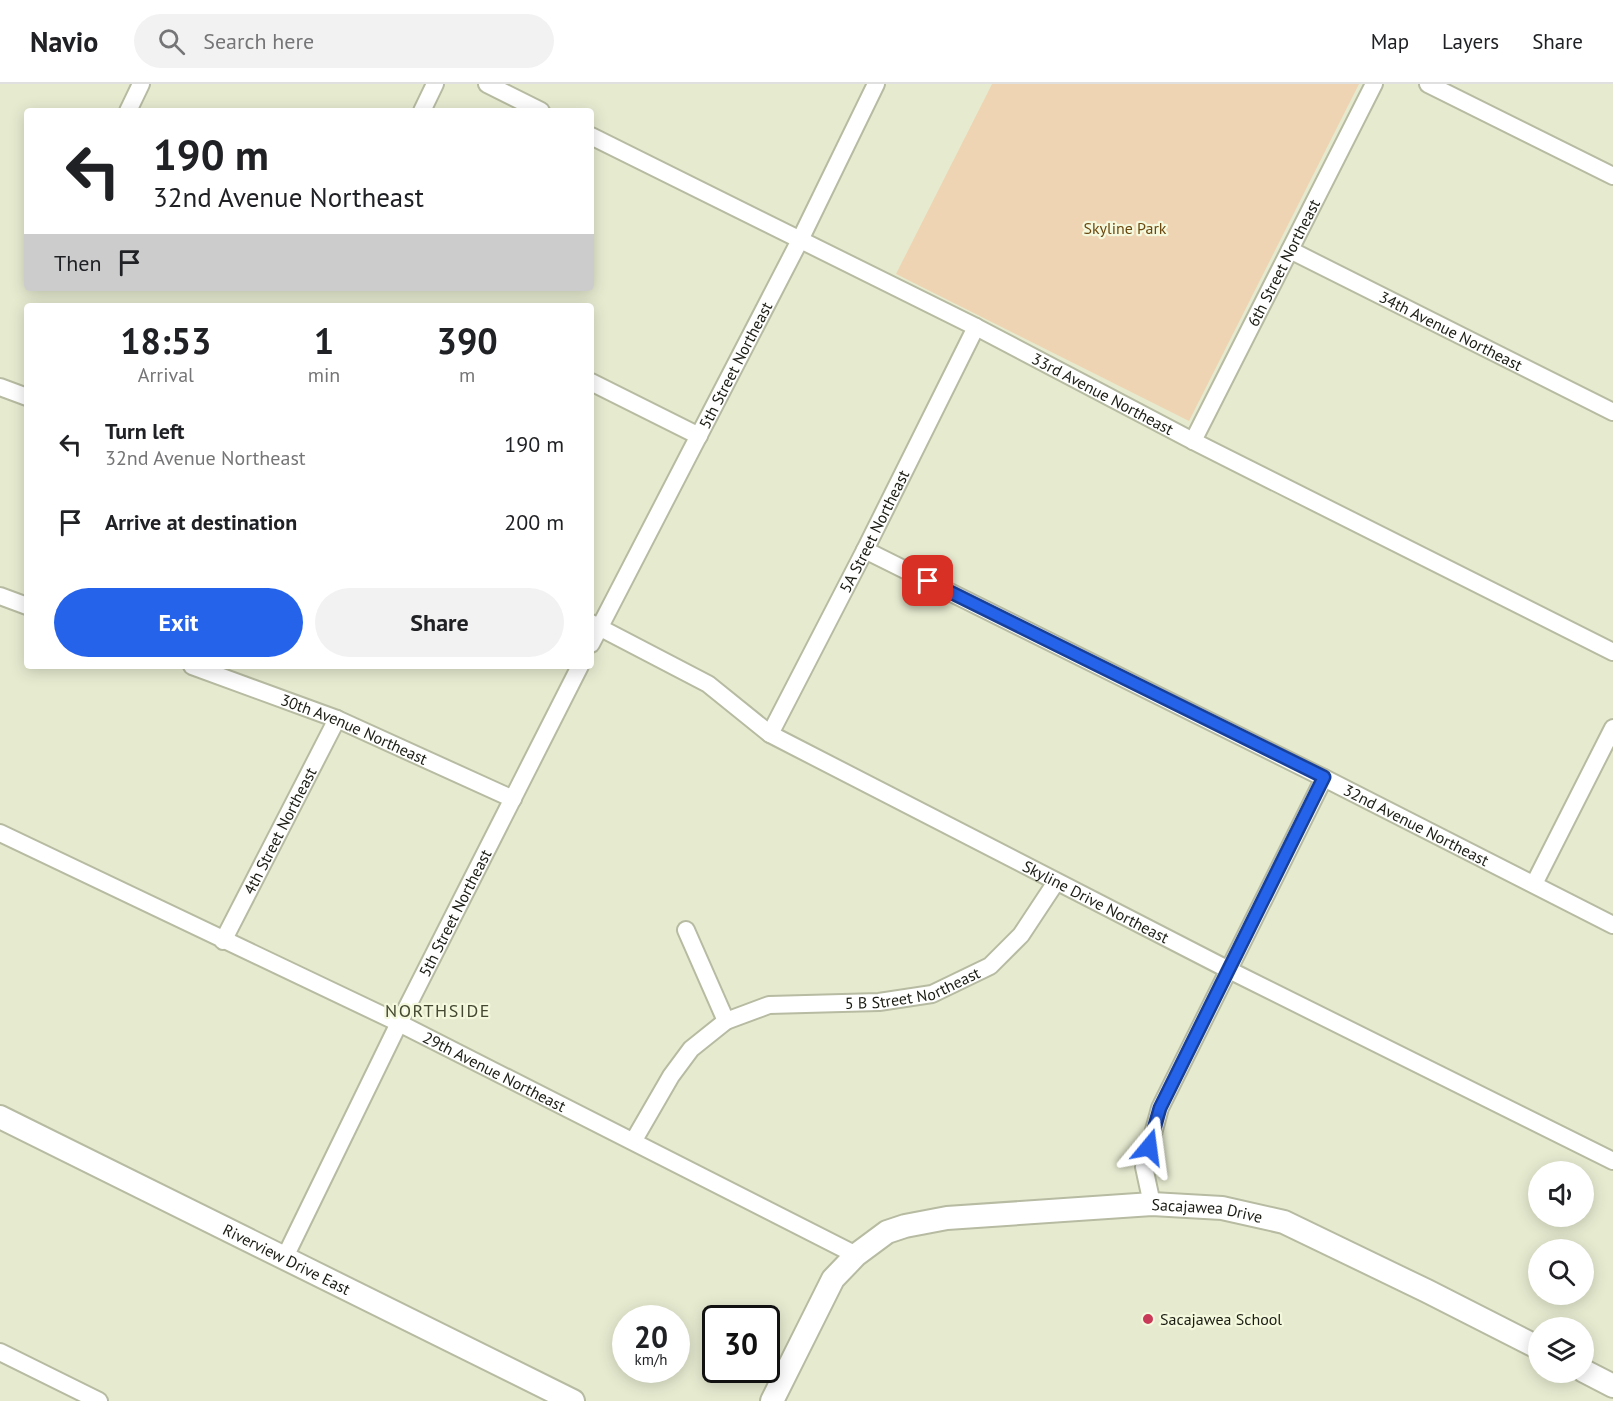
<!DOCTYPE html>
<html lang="en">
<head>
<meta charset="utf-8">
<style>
  body { margin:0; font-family:"PT Sans",sans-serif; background:#f2f2f2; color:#202124; height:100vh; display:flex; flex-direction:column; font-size:22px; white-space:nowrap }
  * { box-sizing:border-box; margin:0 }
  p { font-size:20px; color:#757577 }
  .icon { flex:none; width:33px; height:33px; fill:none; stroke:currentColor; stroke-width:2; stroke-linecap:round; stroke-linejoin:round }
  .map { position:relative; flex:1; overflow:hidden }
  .side { position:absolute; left:24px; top:219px; width:570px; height:366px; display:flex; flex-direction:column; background:#fff; border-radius:6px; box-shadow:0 3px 15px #0003 }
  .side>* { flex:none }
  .top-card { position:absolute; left:24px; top:24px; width:570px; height:183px; border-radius:6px; box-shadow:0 3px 15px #0003; background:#fff; color:#202124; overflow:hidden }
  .buttons { position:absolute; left:1528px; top:1077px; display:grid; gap:12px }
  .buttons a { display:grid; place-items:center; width:66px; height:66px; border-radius:50%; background:#fff; box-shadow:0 3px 15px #0003; font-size:30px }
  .speed { position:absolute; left:612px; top:1221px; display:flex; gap:12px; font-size:30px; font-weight:700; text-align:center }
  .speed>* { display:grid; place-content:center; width:78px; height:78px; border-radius:50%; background:#fff; box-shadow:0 3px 15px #0003; line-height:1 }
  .speed small { font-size:15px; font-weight:400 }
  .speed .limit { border:3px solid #111; border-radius:9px; background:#fff; color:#111 }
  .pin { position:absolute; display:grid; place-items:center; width:51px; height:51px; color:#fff; margin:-26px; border-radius:12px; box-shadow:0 3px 9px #0006 }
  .me { position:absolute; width:66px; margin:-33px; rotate:16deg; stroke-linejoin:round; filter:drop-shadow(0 0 4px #0008) }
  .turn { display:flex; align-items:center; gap:21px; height:126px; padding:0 30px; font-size:27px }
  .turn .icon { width:78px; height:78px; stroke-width:2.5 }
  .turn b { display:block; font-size:42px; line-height:51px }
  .then { display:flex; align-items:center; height:57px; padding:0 30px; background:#0003; gap:12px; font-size:22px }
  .eta { display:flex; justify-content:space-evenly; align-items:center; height:102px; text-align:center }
  .eta b { font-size:36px; font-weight:600; line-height:42px }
  .action { display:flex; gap:12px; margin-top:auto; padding:12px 30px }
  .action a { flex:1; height:69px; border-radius:36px; background:#2563eb; color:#fff; font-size:24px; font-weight:600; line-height:69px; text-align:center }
  .action a+a { background:#f2f2f2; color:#202124 }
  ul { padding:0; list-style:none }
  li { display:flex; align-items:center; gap:18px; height:78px; padding:0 30px }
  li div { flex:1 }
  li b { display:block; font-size:22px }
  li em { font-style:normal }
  header { display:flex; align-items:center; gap:36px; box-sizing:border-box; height:84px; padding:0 30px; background:#fff; border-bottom:2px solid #e0e0e0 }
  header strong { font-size:28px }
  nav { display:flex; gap:33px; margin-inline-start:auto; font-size:21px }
  .search { width:420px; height:54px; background:#f2f2f2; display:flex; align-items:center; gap:15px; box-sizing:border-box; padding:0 21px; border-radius:33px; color:#757577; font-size:22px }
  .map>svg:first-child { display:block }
  .green { fill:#eed4b2 }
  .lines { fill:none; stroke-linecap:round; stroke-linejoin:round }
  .street-casing { stroke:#b7bba1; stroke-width:20 }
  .secondary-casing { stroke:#b7bba1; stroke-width:26 }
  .street { stroke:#fff; stroke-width:16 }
  .secondary { stroke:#fff; stroke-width:22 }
  .route-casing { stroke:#184099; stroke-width:15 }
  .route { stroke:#2563eb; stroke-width:10 }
  .poi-dot { fill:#c93958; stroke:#f4f8dd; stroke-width:2 }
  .labels { text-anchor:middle; stroke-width:4.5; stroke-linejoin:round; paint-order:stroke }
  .park-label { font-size:16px; fill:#6b480f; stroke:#f4f8dd }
  .street-label { font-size:16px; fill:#1b1c13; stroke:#f4f8dd }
  .poi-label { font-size:16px; fill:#1b1c13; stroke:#f4f8dd; text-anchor:start }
  .neighbourhood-label { font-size:18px; letter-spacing:1.5px; fill:#444831; stroke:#f4f8dd }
</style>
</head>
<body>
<header>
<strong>Navio</strong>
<div class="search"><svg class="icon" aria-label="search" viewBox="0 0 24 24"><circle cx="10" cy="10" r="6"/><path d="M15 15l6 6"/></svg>Search here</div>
<nav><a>Map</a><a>Layers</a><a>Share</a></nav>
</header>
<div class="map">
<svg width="1613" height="1317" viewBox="0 0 1613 1317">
  <rect width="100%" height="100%" fill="#e6ebd0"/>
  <path class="green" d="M 992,0 L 1359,0 L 1189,337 L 896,190 Z"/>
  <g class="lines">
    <g class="street-casing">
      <g id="street">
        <path d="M 487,0 L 541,27"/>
        <path d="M 1428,0 L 1613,92"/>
        <path d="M 128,27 L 141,0"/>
        <path d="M 422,27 L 435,0"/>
        <path id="s1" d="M 591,52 L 976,243 L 1193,357 L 1613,568"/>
        <path id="s2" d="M 1290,166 L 1613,328"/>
        <path d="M 591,298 L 699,352"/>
        <path d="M 0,303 L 27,313"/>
        <path id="s3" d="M 1193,357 L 1374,0"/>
        <path id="s4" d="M 865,466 L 1324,694 L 1613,841"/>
        <path d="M 0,512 L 27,522"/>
        <path id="s5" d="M 591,539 L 708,600 L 770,650 L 1229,886 L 1613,1077"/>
        <path id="s6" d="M 591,560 L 800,156 L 876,0"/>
        <path id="s7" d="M 192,582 L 337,635 L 513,715"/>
        <path id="s8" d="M 770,650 L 865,466 L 976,243"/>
        <path id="s9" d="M 0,749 L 399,939 L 856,1171"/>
        <path d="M 1534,800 L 1613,644"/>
        <path d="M 686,846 L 726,937"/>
        <path id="s10" d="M 223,857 L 337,635"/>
        <path id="s11" d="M 634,1056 L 671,992 L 691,965 L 726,937 L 769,921 L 879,918 L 932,910 L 990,882 L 1021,851 L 1056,798"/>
        <path d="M 1152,1120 L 1144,1083 L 1160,1024 L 1324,694"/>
        <path id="s12" d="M 284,1175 L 399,939 L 580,582"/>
        <path d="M 0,1268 L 99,1317"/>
      </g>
    </g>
    <g class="secondary-casing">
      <g id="secondary">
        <path id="s13" d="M 0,1033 L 573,1317"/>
        <path d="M 1584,1287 L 1613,1302"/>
        <path id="s14" d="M 772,1317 L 833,1195 L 856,1171 L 887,1148 L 905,1142 L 947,1134 L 1152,1120 L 1222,1124 L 1284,1138 L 1427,1207 L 1539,1264"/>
      </g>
    </g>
    <use href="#street" class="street"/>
    <use href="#secondary" class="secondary"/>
  </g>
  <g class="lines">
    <g class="route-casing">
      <path id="route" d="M 928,497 L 1324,693 L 1160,1024 L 1149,1063"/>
    </g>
    <use href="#route" class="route"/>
  </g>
  <circle class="poi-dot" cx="1148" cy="1235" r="6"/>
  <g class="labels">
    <g class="park-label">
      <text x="1125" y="150">Skyline Park</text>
    </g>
    <g class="street-label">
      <text dy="6" stroke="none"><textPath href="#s3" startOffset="200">6th Street Northeast</textPath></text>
      <text dy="6" stroke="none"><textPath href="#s2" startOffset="180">34th Avenue Northeast</textPath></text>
      <text dy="6" stroke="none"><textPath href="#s6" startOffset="314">5th Street Northeast</textPath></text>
      <text dy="6" stroke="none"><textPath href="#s1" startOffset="573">33rd Avenue Northeast</textPath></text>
      <text dy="6" stroke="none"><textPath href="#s8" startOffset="228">5A Street Northeast</textPath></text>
      <text dy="6" stroke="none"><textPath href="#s7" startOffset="174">30th Avenue Northeast</textPath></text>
      <text dy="6" stroke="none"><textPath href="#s4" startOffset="616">32nd Avenue Northeast</textPath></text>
      <text dy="6" stroke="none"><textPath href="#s10" startOffset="124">4th Street Northeast</textPath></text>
      <text dy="6" stroke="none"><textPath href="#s5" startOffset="578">Skyline Drive Northeast</textPath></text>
      <text dy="6" stroke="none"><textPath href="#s12" startOffset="386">5th Street Northeast</textPath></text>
      <text dy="6" stroke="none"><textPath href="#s11" startOffset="344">5 B Street Northeast</textPath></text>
      <text dy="6" stroke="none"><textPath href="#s9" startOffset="549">29th Avenue Northeast</textPath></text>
      <text dy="6" stroke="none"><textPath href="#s14" startOffset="531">Sacajawea Drive</textPath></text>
      <text dy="6" stroke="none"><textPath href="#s13" startOffset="320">Riverview Drive East</textPath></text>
    </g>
    <g class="poi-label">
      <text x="1160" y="1241">Sacajawea School</text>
    </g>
    <g class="neighbourhood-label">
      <text x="438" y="933">NORTHSIDE</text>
    </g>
  </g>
</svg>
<div class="buttons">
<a><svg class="icon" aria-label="sound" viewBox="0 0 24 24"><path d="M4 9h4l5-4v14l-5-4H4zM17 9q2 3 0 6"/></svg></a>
<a><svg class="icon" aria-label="search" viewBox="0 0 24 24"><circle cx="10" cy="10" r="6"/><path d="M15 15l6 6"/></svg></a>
<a><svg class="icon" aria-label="layers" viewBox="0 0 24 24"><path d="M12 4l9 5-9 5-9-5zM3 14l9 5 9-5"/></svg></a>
</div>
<div class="speed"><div>20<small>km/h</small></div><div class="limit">30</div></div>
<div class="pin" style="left:928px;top:497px;background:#d93025"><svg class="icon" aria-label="arrive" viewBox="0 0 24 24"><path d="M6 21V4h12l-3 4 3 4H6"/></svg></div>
<svg class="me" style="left:1149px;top:1063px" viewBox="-20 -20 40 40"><path d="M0-17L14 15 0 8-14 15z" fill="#2563eb" stroke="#fff" stroke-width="4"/></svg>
<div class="top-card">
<div class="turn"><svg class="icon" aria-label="left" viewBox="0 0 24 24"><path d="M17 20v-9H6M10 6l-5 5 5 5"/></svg><div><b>190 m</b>32nd Avenue Northeast</div></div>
<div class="then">Then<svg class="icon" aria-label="arrive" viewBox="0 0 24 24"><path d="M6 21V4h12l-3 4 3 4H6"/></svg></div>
</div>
<section class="side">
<div class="eta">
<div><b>18:53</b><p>Arrival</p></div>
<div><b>1</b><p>min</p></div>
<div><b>390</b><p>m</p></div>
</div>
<ul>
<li><svg class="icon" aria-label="left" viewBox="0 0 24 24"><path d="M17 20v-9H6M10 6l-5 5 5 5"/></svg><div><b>Turn left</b><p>32nd Avenue Northeast</p></div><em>190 m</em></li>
<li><svg class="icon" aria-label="arrive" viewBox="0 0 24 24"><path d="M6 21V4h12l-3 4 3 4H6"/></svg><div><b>Arrive at destination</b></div><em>200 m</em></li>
</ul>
<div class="action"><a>Exit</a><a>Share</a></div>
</section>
</div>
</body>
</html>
